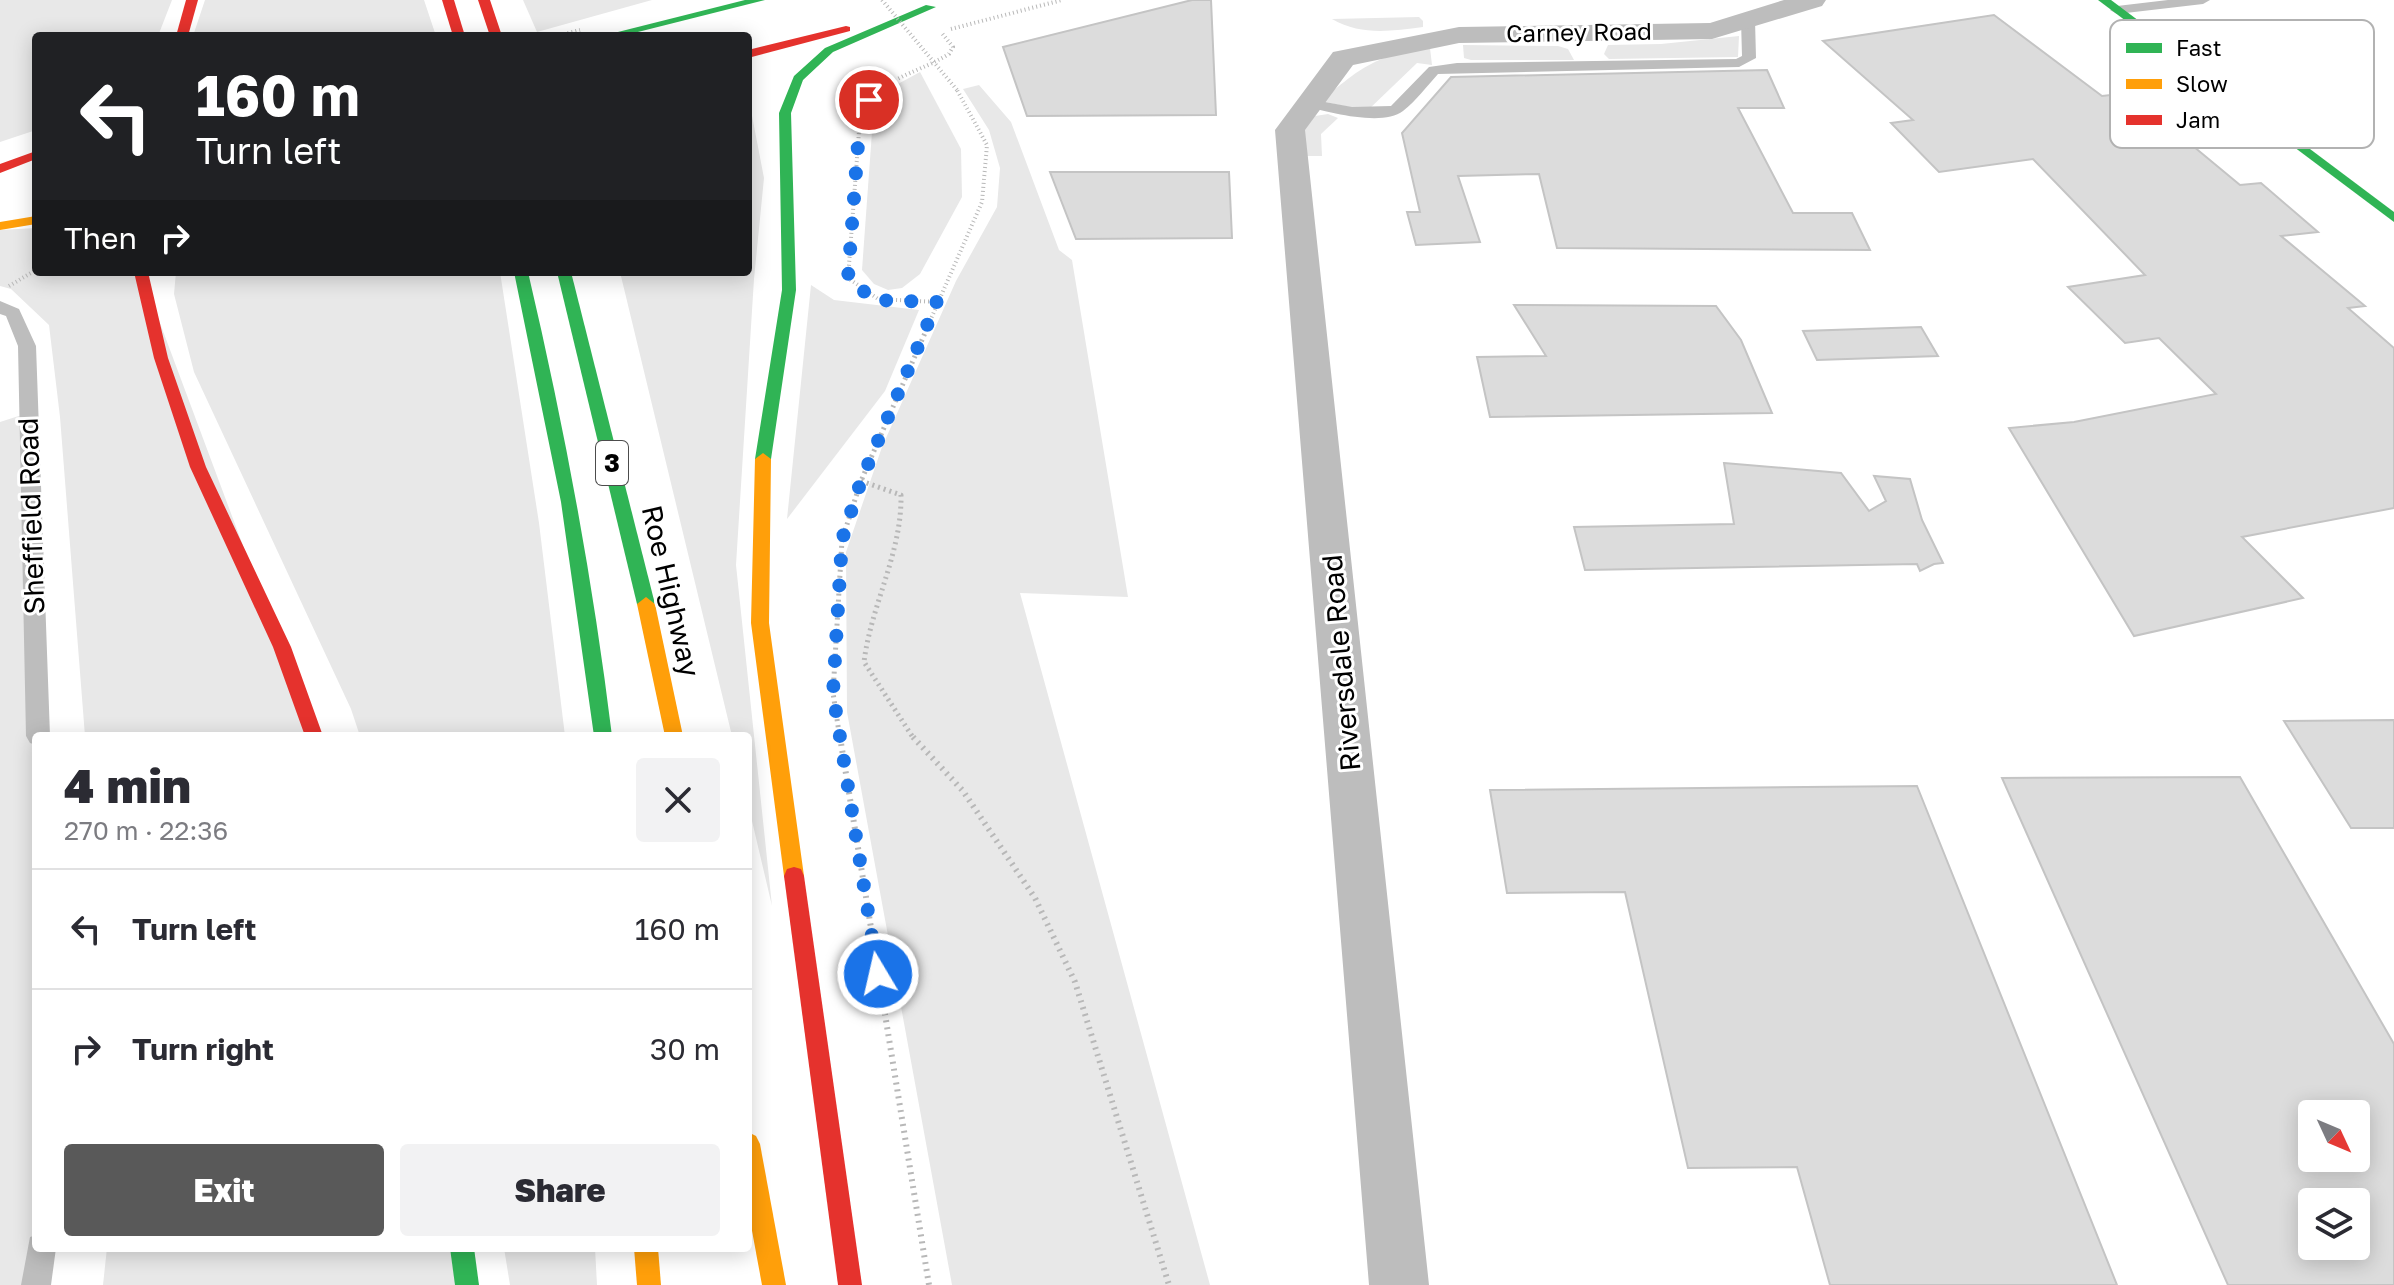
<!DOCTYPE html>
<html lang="en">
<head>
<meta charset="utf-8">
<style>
  body { margin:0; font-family:"Golos Text",sans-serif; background:#f2f2f3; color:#2b2b33; height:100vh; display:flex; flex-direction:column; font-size:30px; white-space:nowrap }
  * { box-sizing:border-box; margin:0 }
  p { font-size:26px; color:#7c7c81 }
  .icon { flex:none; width:44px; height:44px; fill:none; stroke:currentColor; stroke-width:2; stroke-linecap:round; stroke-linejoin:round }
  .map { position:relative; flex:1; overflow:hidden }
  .drawer { position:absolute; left:32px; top:732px; width:720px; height:520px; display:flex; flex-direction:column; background:#fff; border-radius:8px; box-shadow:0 4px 20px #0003 }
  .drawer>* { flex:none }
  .hud { position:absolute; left:32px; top:32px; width:720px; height:244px; border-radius:8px; box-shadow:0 4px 20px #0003; background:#202124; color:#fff; overflow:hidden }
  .needle { width:52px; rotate:134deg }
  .controls { position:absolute; left:2298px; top:1100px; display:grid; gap:16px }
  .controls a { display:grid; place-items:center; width:72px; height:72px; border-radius:8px; background:#fff; box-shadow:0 4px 20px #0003; font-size:40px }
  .pin { position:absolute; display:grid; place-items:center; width:68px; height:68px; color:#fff; margin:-34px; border:4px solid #fff; border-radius:50%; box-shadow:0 2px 8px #0007 }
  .me { position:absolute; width:88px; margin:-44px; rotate:351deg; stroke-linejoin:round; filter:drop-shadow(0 0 6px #0008) }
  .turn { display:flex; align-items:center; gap:28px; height:168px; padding:0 32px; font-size:36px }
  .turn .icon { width:104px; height:104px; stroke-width:2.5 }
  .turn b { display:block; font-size:56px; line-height:68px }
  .then { display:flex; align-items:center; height:76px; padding:0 32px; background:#0003; gap:16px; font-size:30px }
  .round { display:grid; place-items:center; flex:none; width:84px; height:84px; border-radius:8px; background:#f2f2f3 }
  .overview { display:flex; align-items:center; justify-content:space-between; height:136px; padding:0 32px }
  h1 { font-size:48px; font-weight:800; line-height:60px }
  .cta { display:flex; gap:16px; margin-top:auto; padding:16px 32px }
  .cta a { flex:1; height:92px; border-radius:8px; background:#595959; color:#fff; font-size:32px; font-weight:800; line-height:92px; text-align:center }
  .cta a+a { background:#f2f2f3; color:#2b2b33 }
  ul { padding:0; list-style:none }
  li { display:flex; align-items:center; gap:24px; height:120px; padding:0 32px; border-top:2px solid #e1e1e2 }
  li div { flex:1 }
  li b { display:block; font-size:30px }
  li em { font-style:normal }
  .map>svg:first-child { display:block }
  .green { fill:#e8e8e8 }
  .building { fill:#dcdcdc; stroke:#c4c4c4; stroke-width:2; fill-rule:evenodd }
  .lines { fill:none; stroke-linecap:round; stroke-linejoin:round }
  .path-far2 { stroke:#b8b8b8; stroke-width:4; stroke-dasharray:1 3; stroke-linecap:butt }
  .path-far1 { stroke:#b8b8b8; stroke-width:5; stroke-dasharray:2 4; stroke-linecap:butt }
  .path { stroke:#b8b8b8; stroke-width:6; stroke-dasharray:2 5; stroke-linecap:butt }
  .lane { fill:#bdbdbd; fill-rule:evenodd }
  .street { fill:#bdbdbd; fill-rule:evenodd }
  .fast { fill:#30b455; fill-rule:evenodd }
  .slow { fill:#ff9f0a; fill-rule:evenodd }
  .jam { fill:#e5322d; fill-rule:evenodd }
  .path-bridge { stroke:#b8b8b8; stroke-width:4; stroke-dasharray:1 3; stroke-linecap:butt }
  .route { stroke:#1a73e8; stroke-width:14; stroke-dasharray:0 25.2 }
  .labels { text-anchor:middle; stroke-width:6; stroke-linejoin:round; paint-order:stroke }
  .far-street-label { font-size:24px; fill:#000; stroke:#fff }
  .shield { fill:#fff; stroke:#4c4c4c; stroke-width:2 }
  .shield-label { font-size:26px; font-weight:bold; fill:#000 }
  .street-label { font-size:28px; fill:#000; stroke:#fff }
  .key { fill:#fff; stroke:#b2b2b2; stroke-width:2 }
  .key-label { font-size:22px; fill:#000 }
</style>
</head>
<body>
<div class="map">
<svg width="2394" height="1285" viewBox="0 0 2394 1285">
  <rect width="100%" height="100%" fill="#fff"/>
  <g class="green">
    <path d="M 0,0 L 172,0 L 158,36 L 36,36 L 36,130 L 0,142 Z"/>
    <path d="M 205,0 L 424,0 L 436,36 L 193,36 Z"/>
    <path d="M 523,0 L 652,0 L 537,32 Z"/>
    <path d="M 1419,17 L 1423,21 L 1423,27 C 1390,31 1362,36 1332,19 Z"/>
    <path d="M 1739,36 L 1738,57 L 1609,59 L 1604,54 L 1608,45 L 1661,44 Z"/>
    <path d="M 1463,45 L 1558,46 L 1568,49 L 1574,60 L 1471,60 L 1464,58 Z"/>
    <path d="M 1430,48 L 1432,65 L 1417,63 L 1367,111 L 1321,101 C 1363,66 1374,56 1430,48 Z"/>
    <path d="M 920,72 L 961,149 L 962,197 L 920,274 L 902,288 L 888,290 L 874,284 L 862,270 L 873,118 L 885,91 Z"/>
    <path d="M 979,85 L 1011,122 L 1059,250 L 1072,260 L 1128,597 L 1020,593 L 1210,1285 L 952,1285 L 847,712 L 846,552 L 882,447 L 956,281 L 997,207 L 1000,168 L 989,130 L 963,89 Z"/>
    <path d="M 748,95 L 764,178 L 754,279 L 736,565 L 772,906 L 748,804 L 748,736 L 732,736 L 620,272 L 748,272 Z"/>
    <path d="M 1328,114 L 1338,118 L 1321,134 L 1322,156 L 1301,156 L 1305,129 L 1315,116 Z"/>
    <path d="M 36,228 L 36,272 L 141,272 L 314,736 L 85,736 L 60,417 L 49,325 L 11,289 L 0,286 L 0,230 Z"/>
    <path d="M 176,272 L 500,272 L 539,523 L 565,736 L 360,736 L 351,709 L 194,372 L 174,294 Z"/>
    <path d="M 811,285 L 834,300 L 919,310 L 885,391 L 787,519 Z"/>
    <path d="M 28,413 L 36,736 L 36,1285 L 0,1285 L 0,422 Z"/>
    <path d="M 107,1248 L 462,1248 L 467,1285 L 103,1285 Z"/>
    <path d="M 504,1248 L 595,1248 L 597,1285 L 510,1285 Z"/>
  </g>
  <g class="building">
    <path d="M 1192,0 L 1211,0 L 1216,115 L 1027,116 L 1003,47 Z"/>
    <path d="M 1994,15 L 2102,96 L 2129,93 L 2240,185 L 2261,183 L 2318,232 L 2281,236 L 2365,306 L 2348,308 L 2394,348 L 2394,508 L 2242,537 L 2303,598 L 2134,636 L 2009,428 L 2074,422 L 2216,394 L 2159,338 L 2125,343 L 2068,287 L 2145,275 L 2033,159 L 1939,172 L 1891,123 L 1913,120 L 1823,41 Z"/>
    <path d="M 1767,70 L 1784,108 L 1738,108 L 1793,213 L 1852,213 L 1870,250 L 1557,248 L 1539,174 L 1458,176 L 1480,242 L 1416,245 L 1407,212 L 1420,212 L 1402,133 L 1451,77 Z"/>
    <path d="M 1050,172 L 1229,172 L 1232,238 L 1076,239 Z"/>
    <path d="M 1514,305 L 1716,306 L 1741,340 L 1772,413 L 1490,417 L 1477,357 L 1546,356 Z"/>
    <path d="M 1921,327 L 1938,356 L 1817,360 L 1803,331 Z"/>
    <path d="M 1724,463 L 1841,473 L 1869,511 L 1886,501 L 1874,476 L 1910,479 L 1922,520 L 1943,563 L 1934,564 L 1920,571 L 1917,564 L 1585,570 L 1574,527 L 1734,524 Z"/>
    <path d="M 2394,720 L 2394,828 L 2351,828 L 2284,721 Z"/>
    <path d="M 2240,777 L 2394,1044 L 2394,1285 L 2228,1285 L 2002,778 ZM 2312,1114 L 2356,1114 L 2356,1158 L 2312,1158 ZM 2312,1202 L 2356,1202 L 2356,1246 L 2312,1246 Z"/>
    <path d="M 1917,786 L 2117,1285 L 1830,1285 L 1797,1167 L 1688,1168 L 1625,892 L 1507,893 L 1490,790 Z"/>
  </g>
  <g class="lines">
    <g class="path-far2">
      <path d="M 951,29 L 1062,0"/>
      <path d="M 556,36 L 580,30"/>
      <path d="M 9,286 L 36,270"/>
      <path d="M 937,302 L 878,299 L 848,278 L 860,118 C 886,73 909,78 949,54 L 953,47 L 941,32"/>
      <path d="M 930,321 L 982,202 L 987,145 L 957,90"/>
    </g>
    <g class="path-far1">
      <path d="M 861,481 L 901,495 C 902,553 871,605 864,662 L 914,739"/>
      <path d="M 840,739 L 833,693 L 842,540 L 861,481 L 931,319"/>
    </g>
    <g class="path">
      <path d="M 840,737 L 929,1285"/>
      <path d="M 913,737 L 963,791 L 1035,898 L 1075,982 L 1169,1285"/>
    </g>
    <g class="lane">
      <path d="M 2168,0 L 2210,0 L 2203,4 L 2117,14 L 2110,10 L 2117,6 Z"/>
      <path d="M 1748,16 L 1755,20 L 1756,58 L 1739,67 L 1438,74 C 1427,86 1416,101 1403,111 C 1383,127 1327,112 1304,106 L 1302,103 L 1309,99 L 1352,107 L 1391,106 L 1429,67 L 1457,63 L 1736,59 L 1742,56 L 1741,20 Z"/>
      <path d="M 0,301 L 19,309 L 36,346 L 50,736 L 36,736 L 36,745 L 30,743 L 26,736 L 18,346 L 6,316 L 0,314 Z"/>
      <path d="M 36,1235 L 36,1248 L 56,1248 L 51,1285 L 21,1285 L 30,1237 Z"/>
    </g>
    <path class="street" d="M 1784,0 L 1826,0 L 1822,6 L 1712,39 L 1459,43 L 1353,65 L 1305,130 L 1429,1285 L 1369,1285 L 1275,130 L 1333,52 L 1459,27 L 1710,23 Z"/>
    <g class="fast">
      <path d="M 745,0 L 765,0 L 622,36 L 602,36 Z"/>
      <path d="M 2098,0 L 2111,0 L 2394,212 L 2394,222 Z"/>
      <path d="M 926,5 L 936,7 L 833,52 L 803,80 L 791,113 L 796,290 L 771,459 L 763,465 L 757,463 L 755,459 L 782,290 L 779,113 L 794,76 L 825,48 Z"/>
      <path d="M 514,272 L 528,272 C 564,425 593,580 612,736 L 594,736 L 561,502 Z"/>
      <path d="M 557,272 L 571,272 L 655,604 L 646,611 L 637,604 Z"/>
      <path d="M 450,1248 L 474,1248 L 479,1285 L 455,1285 Z"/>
    </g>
    <g class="slow">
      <path d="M 36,216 L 36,224 L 0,230 L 0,222 Z"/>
      <path d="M 763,453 L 771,459 L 769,623 L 804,876 L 801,883 L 794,885 L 787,883 L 784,876 L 751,623 L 755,459 Z"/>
      <path d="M 646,597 L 655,604 L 683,736 L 665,736 L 637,604 Z"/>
      <path d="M 748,1132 L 756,1136 L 760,1144 L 786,1285 L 762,1285 L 748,1209 Z"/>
      <path d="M 634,1248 L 658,1248 L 661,1285 L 637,1285 Z"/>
    </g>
    <g class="jam">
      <path d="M 186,0 L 198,0 L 188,36 L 176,36 Z"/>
      <path d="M 442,0 L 454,0 L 465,36 L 453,36 Z"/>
      <path d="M 478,0 L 490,0 L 502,36 L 490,36 Z"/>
      <path d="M 846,26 L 850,27 L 850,31 L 748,58 L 748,50 Z"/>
      <path d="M 36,151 L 36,159 L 0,173 L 0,164 Z"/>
      <path d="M 134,272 L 148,272 L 168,358 L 206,467 L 291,647 L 323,736 L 305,736 L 273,647 L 190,467 L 154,358 Z"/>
      <path d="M 794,867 L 801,869 L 804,876 L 862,1285 L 838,1285 L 784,876 L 787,869 Z"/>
    </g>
    <path class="path-bridge" d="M 882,0 L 957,90"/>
  </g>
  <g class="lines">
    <path class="route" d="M 869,100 L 860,118 L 848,278 L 874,300 L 937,302 L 861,481 L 842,540 L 833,693 L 878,974"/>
  </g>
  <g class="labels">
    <g class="far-street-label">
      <text transform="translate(1579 33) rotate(-1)" y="8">Carney Road</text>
    </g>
    <rect class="shield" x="596" y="441" width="32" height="44" rx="6"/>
    <g class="shield-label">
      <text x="612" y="472">3</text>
    </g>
    <g class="street-label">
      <text transform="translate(31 516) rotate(-92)" y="10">Sheffield Road</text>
      <text transform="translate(671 591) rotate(77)" y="10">Roe Highway</text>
      <text transform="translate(1341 663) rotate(-95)" y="10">Riversdale Road</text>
    </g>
  </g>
  <rect x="2110" y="20" width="264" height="128" rx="12" class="key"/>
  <rect x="2126" y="43" width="36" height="10" fill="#30b455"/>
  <rect x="2126" y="79" width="36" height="10" fill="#ff9f0a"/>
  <rect x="2126" y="115" width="36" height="10" fill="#e5322d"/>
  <g class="key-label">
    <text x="2176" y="56">Fast</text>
    <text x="2176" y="92">Slow</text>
    <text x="2176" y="128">Jam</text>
  </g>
</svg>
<div class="controls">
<a><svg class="needle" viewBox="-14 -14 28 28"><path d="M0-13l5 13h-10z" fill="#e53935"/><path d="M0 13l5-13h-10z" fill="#7c7c81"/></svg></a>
<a><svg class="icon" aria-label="layers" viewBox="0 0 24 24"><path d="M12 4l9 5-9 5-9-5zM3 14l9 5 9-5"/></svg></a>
</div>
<div class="pin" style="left:869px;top:100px;background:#d93025"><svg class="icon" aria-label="arrive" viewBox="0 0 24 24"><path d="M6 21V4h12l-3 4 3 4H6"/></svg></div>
<svg class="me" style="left:878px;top:974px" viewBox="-20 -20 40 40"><circle r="17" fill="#1a73e8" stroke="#fff" stroke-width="3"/><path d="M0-11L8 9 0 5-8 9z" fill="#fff"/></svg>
<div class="hud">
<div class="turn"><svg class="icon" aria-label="left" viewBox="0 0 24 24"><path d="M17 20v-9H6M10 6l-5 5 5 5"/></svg><div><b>160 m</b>Turn left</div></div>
<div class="then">Then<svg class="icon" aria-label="right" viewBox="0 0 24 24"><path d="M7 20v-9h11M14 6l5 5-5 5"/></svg></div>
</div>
<section class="drawer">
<div class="overview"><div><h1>4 min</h1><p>270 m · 22:36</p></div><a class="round"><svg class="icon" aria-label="close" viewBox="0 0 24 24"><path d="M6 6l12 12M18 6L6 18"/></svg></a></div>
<ul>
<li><svg class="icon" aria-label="left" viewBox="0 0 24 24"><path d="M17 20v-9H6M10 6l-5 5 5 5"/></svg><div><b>Turn left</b></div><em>160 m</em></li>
<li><svg class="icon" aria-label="right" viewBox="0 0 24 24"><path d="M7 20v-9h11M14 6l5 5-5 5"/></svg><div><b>Turn right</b></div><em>30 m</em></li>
</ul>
<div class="cta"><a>Exit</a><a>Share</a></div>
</section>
</div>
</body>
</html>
